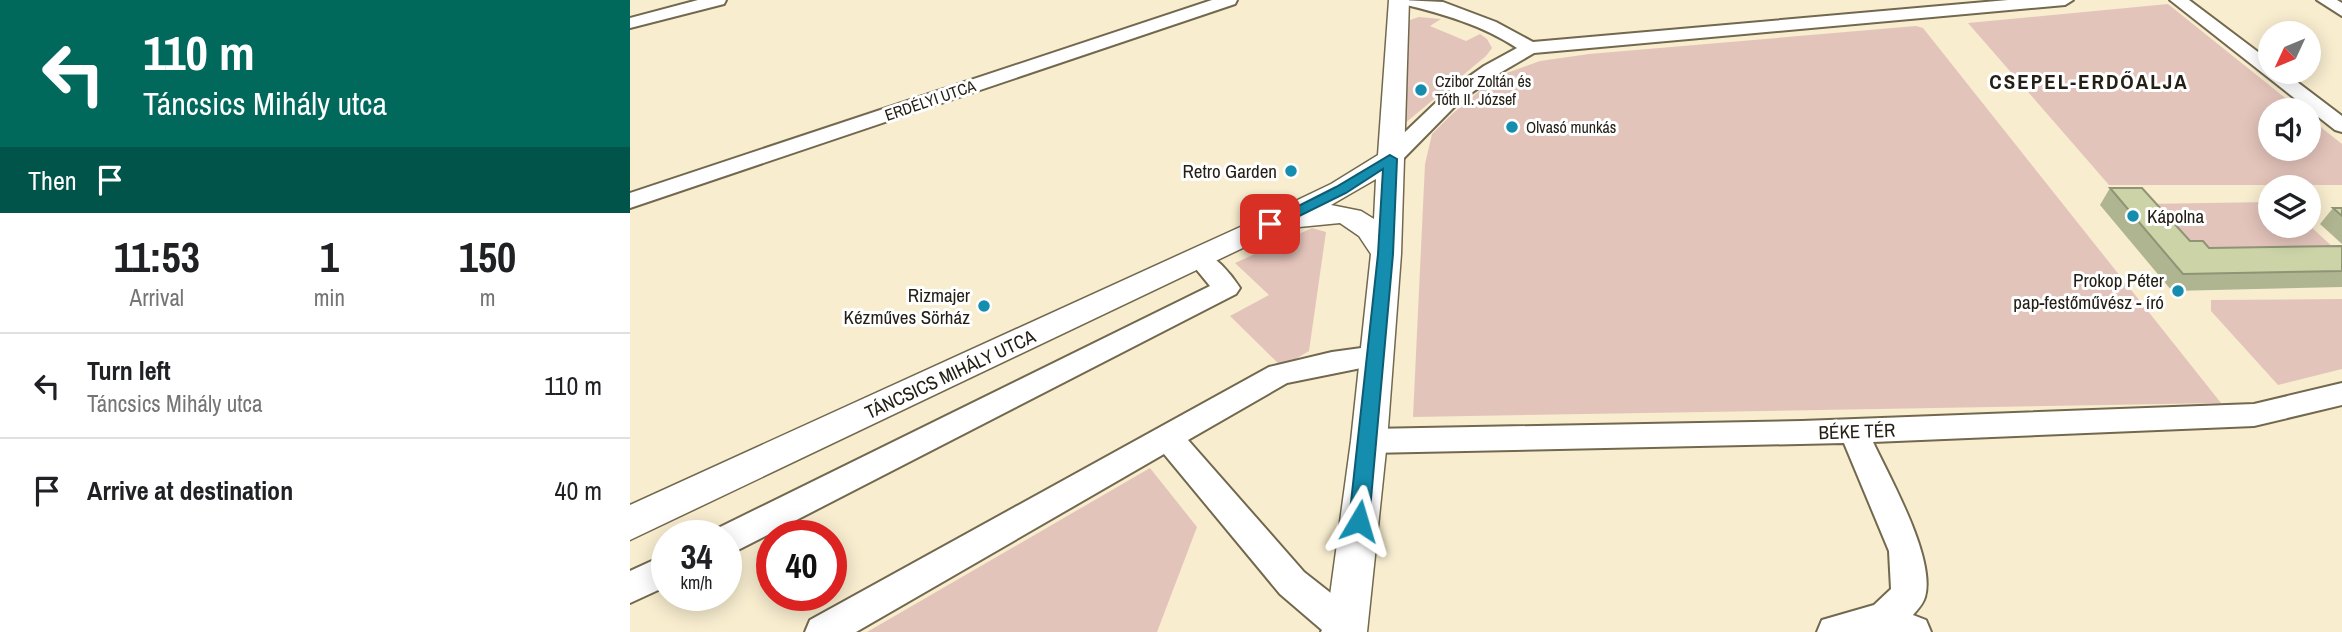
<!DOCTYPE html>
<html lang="en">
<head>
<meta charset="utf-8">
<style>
  body { margin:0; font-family:"Archivo Narrow",sans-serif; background:#f6f6f6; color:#202124; height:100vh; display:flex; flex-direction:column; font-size:26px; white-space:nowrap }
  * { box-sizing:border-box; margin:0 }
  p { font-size:23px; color:#757577 }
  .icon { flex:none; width:38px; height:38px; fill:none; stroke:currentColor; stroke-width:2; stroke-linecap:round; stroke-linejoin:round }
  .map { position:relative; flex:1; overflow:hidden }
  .side { display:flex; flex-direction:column; background:#fff; width:630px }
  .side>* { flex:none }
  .top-card { background:#00695c; color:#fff; overflow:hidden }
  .needle { width:46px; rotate:226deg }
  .buttons { position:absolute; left:1628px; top:21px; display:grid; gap:14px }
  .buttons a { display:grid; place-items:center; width:63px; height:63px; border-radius:50%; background:#fff; box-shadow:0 4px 18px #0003; font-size:35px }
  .speed { position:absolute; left:21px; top:520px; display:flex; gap:14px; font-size:35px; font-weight:700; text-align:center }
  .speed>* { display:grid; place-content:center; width:91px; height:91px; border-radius:50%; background:#fff; box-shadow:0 4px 18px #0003; line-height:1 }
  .speed small { font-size:18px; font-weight:400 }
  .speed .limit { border:10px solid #d22; background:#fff; color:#111 }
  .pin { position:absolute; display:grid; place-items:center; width:60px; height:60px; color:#fff; margin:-30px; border-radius:14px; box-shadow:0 4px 10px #0006 }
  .me { position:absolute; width:77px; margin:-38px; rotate:7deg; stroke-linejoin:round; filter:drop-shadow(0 0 5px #0008) }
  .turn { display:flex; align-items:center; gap:24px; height:147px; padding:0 28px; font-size:32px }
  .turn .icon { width:91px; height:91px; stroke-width:2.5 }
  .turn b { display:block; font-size:49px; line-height:60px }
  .then { display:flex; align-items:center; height:66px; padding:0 28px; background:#0003; gap:14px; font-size:26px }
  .eta { display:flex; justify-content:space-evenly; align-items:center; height:119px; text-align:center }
  .eta b { font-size:42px; font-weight:700; line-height:49px }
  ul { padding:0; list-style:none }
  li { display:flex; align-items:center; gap:21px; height:105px; padding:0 28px; border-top:2px solid #e0e0e0 }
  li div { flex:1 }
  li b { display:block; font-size:26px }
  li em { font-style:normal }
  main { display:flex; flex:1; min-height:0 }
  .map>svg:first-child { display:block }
  .green { fill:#e3c4bb }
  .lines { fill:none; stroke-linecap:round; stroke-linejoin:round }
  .minor-casing { stroke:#72684e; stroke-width:4 }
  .tertiary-casing { stroke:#72684e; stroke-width:3 }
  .minor { fill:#fff; fill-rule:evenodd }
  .tertiary { fill:#fff; fill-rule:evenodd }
  .wall { fill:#afb590 }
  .building { fill:#cbd3a7; stroke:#8e9475; stroke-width:2 }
  .route { fill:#148daf; stroke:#0d5c72; stroke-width:2 }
  .poi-dot { fill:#148daf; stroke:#fff; stroke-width:2.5 }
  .labels { text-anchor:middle; stroke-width:6; stroke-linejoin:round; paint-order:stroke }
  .far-poi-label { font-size:16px; fill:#252016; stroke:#fff; text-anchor:start }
  .far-street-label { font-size:16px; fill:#252016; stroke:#fff }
  .poi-label { font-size:19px; fill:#252016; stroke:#fff; text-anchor:end }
  .street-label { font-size:19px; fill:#252016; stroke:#fff }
  .far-district-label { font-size:21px; font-weight:bold; letter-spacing:2px; fill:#252016; stroke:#fff }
</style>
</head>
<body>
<main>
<section class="side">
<div class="top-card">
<div class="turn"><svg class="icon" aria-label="left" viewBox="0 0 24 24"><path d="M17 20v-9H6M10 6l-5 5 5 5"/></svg><div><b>110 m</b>Táncsics Mihály utca</div></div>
<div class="then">Then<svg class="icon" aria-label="arrive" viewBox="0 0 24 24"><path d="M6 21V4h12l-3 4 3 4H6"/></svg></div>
</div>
<div class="eta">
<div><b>11:53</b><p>Arrival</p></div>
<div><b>1</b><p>min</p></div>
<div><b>150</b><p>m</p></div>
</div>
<ul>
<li><svg class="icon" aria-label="left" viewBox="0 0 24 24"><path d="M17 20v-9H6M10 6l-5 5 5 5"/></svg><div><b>Turn left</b><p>Táncsics Mihály utca</p></div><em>110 m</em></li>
<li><svg class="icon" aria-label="arrive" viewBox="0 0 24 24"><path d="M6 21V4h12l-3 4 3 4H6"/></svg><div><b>Arrive at destination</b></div><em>40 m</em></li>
</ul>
</section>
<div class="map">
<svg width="1712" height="632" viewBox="0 0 1712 632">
  <rect width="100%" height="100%" fill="#f8edcf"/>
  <g class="green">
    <path d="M 1538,4 L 1670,110 L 1640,110 L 1640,149 L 1678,149 L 1678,117 L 1712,144 L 1712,185 L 1479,185 L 1338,23 Z"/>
    <path d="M 789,17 L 811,19 L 800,26 L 836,41 L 850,34 L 857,39 L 862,48 L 856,56 L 774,124 L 777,21 Z"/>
    <path d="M 1286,26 L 1293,28 L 1591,403 L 783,417 L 795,164 L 802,134 L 822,114 L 866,77 L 910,61 L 959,54 Z"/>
    <path d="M 1640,202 L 1640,226 L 1678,226 L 1678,224 L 1707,251 L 1572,258 L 1515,204 Z"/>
    <path d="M 682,228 L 696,232 L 679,351 L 652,367 L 600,316 L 639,295 L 605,263 Z"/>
    <path d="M 1712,299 L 1712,369 L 1648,385 L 1581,311 L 1581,300 Z"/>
    <path d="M 520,468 L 567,527 L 527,632 L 237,632 Z"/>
  </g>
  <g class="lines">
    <g class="minor-casing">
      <g id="minor">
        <path d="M 68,0 L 96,0 L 94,4 L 0,28 L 0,18 Z"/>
        <path d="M 582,0 L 607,0 L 605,4 L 0,208 L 0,193 Z"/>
        <path d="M 771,0 L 813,2 L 866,22 L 903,42 L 1378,0 L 1443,0 L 1435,5 L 904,53 L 868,74 L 830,101 L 768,164 L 752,164 L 749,159 L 752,154 L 816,93 L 854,66 L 887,48 C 852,25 813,14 773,4 Z"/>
        <path d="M 1540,0 L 1559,0 L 1640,61 L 1640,72 L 1654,72 L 1712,116 L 1712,132 L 1705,130 Z"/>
        <path d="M 1687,0 L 1707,0 L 1712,3 L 1712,16 Z"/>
        <path d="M 569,250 C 584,254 601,274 610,288 L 606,294 L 108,550 L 96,554 L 96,536 L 82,536 L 84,530 L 580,286 L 557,258 L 560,252 Z"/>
        <path d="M 746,346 L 756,349 L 760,356 L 756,363 L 657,383 L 558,440 L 674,572 L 730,616 L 735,628 L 733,632 L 691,632 L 692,630 L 650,594 L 534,454 L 226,632 L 175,632 L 180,620 L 639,367 L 702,352 Z"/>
        <path d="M 1712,383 L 1712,405 L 1624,426 L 1243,442 C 1260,478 1306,559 1295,597 C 1293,604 1288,609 1283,615 L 1296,620 L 1301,632 L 1187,632 L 1192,620 L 1244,605 L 1261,589 L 1259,551 L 1214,443 L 739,453 L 728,449 L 724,441 L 728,433 L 739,429 L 1172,421 L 1624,404 Z"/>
        <path d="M 37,554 L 37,586 L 0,603 L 0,571 Z"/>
      </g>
    </g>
    <g class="tertiary-casing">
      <path id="tertiary" d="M 759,0 L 779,0 L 771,254 L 757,441 L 737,632 L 695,632 L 721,441 L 741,254 L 729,236 L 710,223 L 669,227 L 661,225 L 0,540 L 0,505 L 630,218 L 701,184 L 748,155 ZM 746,179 L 744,219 L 731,211 L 701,205 Z"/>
    </g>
    <use href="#minor" class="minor"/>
    <use href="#tertiary" class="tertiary"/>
  </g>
  <g class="wall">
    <path d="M 1480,188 L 1560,241 L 1579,248 L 1712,246 L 1712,287 L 1542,291 L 1470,205 Z"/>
    <path d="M 1703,208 L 1712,208 L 1712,244 L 1690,224 Z"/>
  </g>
  <g class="building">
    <path d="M 1480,188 L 1512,188 L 1560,241 L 1573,241 L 1579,248 L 1712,246 L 1712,271 L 1553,274 Z"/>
    <path d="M 1703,208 L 1712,208 L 1712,216 Z"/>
  </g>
  <path class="route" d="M 760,155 L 767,159 L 763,254 L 739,521 L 736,527 L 729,529 L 722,527 L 719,521 L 748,254 L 753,169 L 716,193 L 645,228 L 640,229 L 633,224 L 706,187 Z"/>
  <g class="poi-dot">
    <circle cx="791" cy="90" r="7"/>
    <circle cx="882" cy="127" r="7"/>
    <circle cx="661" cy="171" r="7"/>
    <circle cx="1503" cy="216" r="7"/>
    <circle cx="1548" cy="291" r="7"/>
    <circle cx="354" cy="306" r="7"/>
  </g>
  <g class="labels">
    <g class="far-poi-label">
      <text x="805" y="87">Czibor Zoltán és<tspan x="805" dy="18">Tóth II. József</tspan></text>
      <text x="896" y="133">Olvasó munkás</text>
    </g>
    <g class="far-street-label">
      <text transform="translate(300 100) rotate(-19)" y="6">ERDÉLYI UTCA</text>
    </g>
    <g class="poi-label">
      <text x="647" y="178">Retro Garden</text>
      <text x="1517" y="223" text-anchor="start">Kápolna</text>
      <text x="1534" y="287">Prokop Péter<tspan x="1534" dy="22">pap-festőművész - író</tspan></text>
      <text x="340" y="302">Rizmajer<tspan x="340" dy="22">Kézműves Sörház</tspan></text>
    </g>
    <g class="street-label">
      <text transform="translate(320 374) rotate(-25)" y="7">TÁNCSICS MIHÁLY UTCA</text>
      <text transform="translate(1227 431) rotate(-2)" y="7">BÉKE TÉR</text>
    </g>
    <g class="far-district-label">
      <text x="1459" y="89">CSEPEL-ERDŐALJA</text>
    </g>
  </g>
</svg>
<div class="buttons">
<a><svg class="needle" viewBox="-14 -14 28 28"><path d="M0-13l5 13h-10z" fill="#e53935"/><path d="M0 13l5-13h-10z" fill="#757577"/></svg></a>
<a><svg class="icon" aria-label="sound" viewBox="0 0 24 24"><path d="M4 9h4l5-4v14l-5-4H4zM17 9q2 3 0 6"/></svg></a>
<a><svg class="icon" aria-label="layers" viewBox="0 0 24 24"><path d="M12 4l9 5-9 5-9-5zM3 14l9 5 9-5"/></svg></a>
</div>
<div class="speed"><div>34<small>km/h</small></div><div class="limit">40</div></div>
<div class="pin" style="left:640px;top:224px;background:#d93025"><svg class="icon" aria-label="arrive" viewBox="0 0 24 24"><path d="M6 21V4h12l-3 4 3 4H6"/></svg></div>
<svg class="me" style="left:729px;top:521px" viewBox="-20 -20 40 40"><path d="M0-17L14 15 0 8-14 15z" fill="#148daf" stroke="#fff" stroke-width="4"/></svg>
</div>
</main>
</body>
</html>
